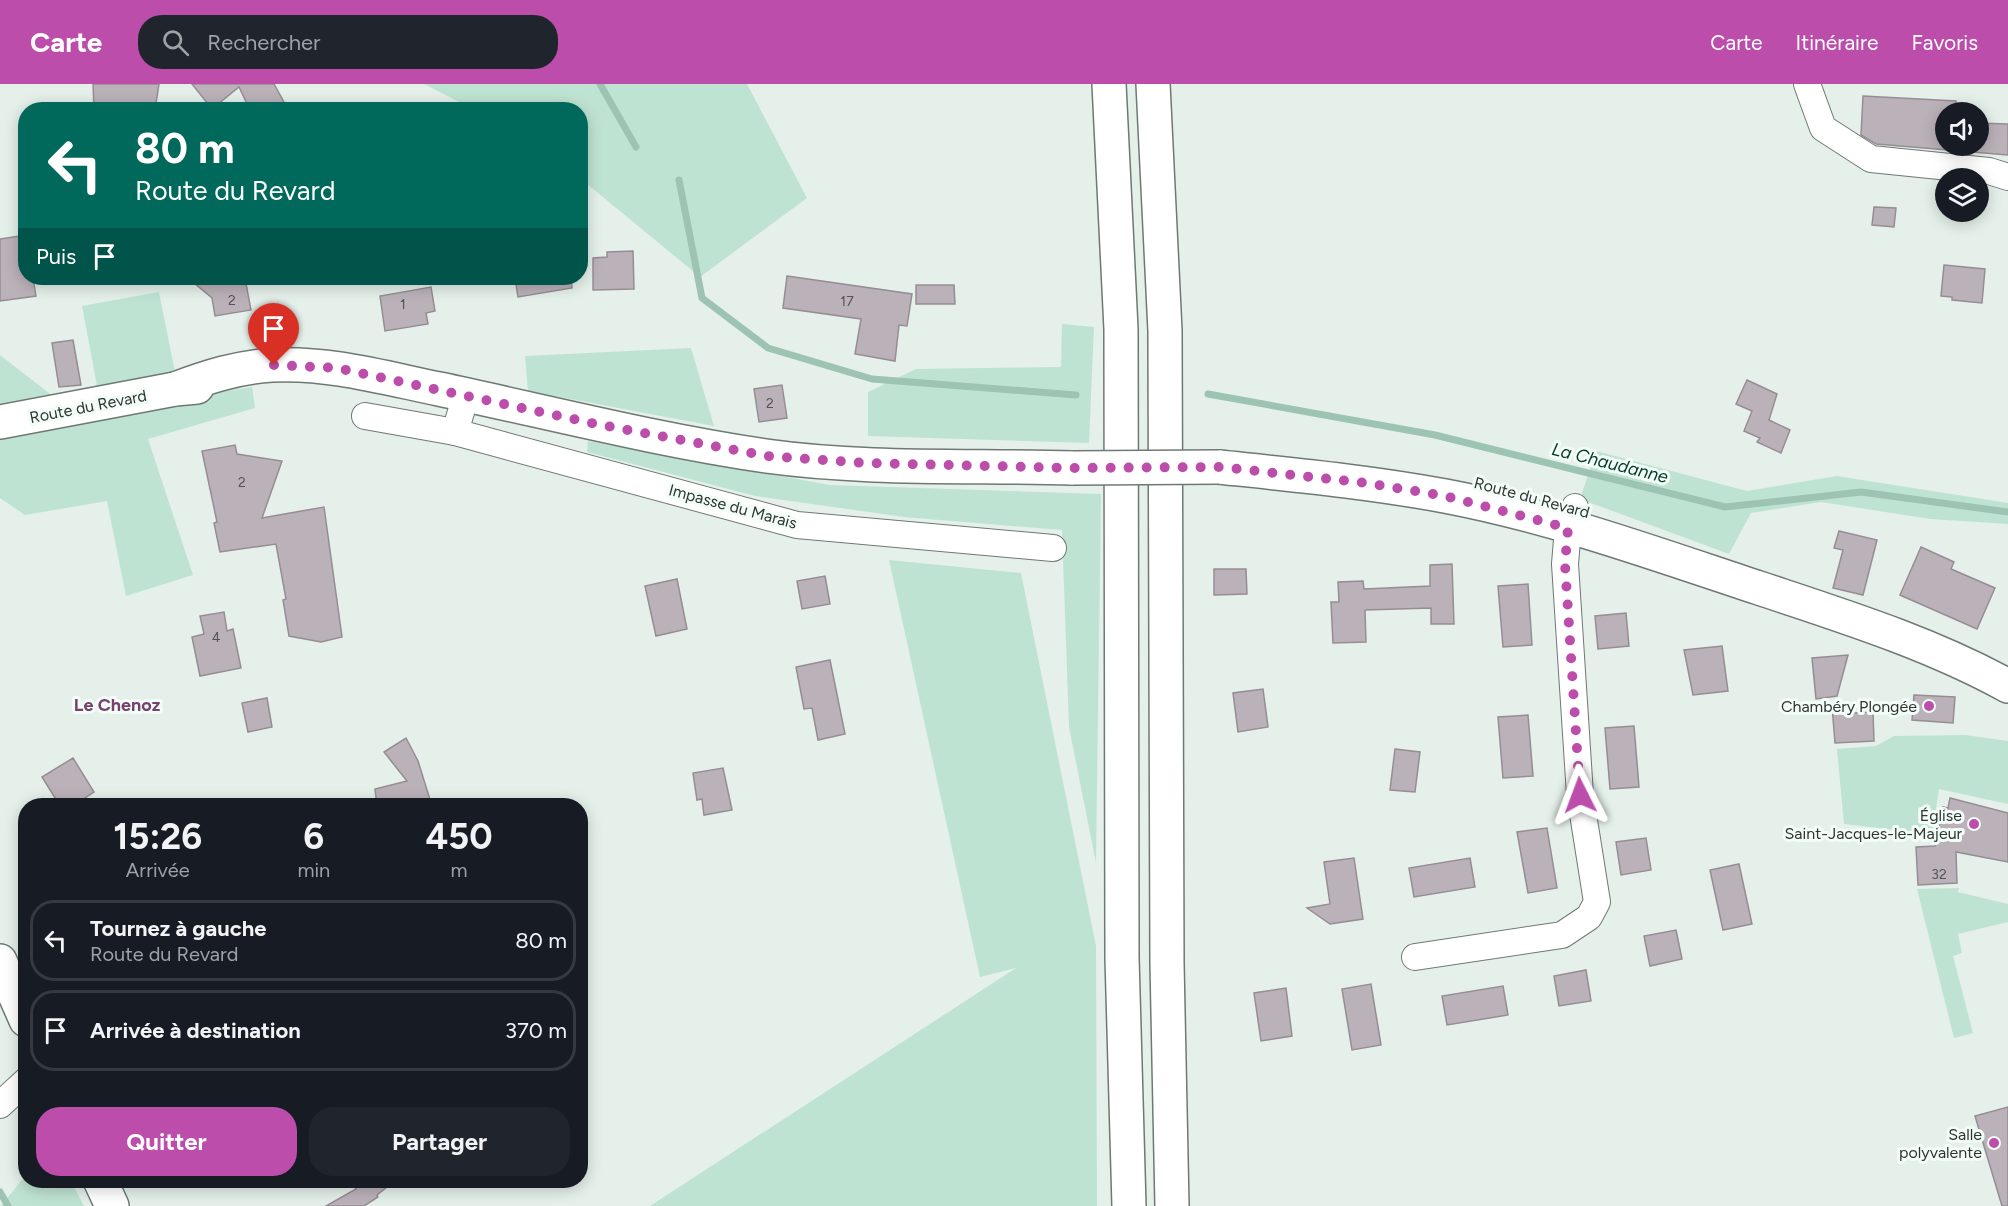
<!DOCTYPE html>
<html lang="fr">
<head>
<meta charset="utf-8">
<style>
  body { margin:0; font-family:Figtree,sans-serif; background:#20242c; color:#f1f3f6; height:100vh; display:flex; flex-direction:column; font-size:22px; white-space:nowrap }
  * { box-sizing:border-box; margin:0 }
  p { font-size:20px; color:#9ea1a6 }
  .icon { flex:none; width:33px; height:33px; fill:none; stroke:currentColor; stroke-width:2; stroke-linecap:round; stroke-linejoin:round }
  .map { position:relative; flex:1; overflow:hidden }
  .drawer { position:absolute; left:18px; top:714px; width:570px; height:390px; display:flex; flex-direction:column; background:#171b24; border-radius:24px; box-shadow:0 3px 15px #0003 }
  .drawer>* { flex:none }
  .guide { position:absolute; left:18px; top:18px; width:570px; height:183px; border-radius:24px; box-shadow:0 3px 15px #0003; background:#00695c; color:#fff; overflow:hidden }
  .tools { position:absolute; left:1935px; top:18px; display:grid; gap:12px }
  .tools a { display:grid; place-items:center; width:54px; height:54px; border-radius:50%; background:#171b24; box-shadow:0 3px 15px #0003; font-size:30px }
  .pin { position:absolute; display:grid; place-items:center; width:51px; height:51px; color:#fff; margin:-62px -26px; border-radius:50% 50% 50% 0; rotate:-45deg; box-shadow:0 0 6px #0007 }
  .pin .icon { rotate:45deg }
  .me { position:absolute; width:66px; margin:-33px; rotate:357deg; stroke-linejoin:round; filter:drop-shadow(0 0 4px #0008) }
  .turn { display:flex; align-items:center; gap:21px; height:126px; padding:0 18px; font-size:27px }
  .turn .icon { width:78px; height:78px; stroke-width:2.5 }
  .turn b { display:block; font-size:42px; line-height:51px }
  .then { display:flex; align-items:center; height:57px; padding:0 18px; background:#0003; gap:12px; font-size:22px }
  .eta { display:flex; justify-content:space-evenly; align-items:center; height:102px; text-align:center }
  .eta b { font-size:36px; font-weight:700; line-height:42px }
  .action { display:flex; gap:12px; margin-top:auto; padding:12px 18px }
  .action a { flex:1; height:69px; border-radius:24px; background:#bc4dab; color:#fff; font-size:24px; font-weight:700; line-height:69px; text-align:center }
  .action a+a { background:#20242c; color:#f1f3f6 }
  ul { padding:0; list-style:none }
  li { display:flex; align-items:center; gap:18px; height:81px; margin:0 12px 9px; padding:0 6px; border:3px solid #363941; border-radius:24px }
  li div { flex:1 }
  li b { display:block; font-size:22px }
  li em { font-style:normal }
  header { display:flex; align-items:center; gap:36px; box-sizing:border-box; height:84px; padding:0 30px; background:#bc4dab; color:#fff }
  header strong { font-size:28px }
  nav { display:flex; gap:33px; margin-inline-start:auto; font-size:21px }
  .search { width:420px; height:54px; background:#20242c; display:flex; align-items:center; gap:15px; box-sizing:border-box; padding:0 21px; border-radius:24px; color:#9ea1a6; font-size:22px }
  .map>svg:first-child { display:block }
  .green { fill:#bfe3d2 }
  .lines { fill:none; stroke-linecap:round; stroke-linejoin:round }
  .stream { stroke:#9dc3b2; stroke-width:7 }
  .building { fill:#bbb2b9; stroke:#968d94; stroke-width:1.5 }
  .street-casing { stroke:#6f7974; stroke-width:28 }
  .secondary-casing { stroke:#6f7974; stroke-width:36 }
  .highway-casing { stroke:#6f7974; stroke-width:36 }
  .street { stroke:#fff; stroke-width:26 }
  .secondary { stroke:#fff; stroke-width:33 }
  .highway { stroke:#fff; stroke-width:33 }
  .secondary-bridge-casing { stroke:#6f7974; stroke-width:36; stroke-linecap:butt }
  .secondary-bridge { stroke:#fff; stroke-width:33 }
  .route { stroke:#bc4dab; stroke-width:10; stroke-dasharray:0 18 }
  .poi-dot { fill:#bc4dab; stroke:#f2fdf8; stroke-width:2 }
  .labels { text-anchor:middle; stroke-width:6; stroke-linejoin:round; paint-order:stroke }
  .number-label { font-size:14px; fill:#525454 }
  .street-label { font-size:16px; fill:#2f3432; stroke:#f2fdf8 }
  .poi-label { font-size:16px; fill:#2f3432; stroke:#f2fdf8; text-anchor:end }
  .water-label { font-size:18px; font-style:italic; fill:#043a29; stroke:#f2fdf8 }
  .neighbourhood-label { font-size:18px; font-weight:bold; fill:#79406e; stroke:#f2fdf8 }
</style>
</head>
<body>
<header>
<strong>Carte</strong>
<div class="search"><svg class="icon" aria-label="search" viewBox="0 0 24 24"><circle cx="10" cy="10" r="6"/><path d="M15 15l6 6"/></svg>Rechercher</div>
<nav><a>Carte</a><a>Itinéraire</a><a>Favoris</a></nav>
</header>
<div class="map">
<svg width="2008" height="1122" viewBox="0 0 2008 1122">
  <rect width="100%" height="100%" fill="#e5f0ea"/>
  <g class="green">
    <path d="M 424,0 L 747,0 L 807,114 L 700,193 L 581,95 L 580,26 L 473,25 Z"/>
    <path d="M 159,208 L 175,288 L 97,302 L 82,222 Z"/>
    <path d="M 1062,240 L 1094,243 L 1089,359 L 868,352 L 868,308 L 916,285 L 1061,283 Z"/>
    <path d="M 691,264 L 714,342 L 528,307 L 525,272 Z"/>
    <path d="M 0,271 L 76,330 L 252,303 L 255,324 L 148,355 L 193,491 L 126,512 L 107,417 L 25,431 L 0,414 L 0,356 L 18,344 L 0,326 Z"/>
    <path d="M 588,357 L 830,401 L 1101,410 L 1096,779 L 1069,643 L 1062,446 L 904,433 L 755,412 L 587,368 Z"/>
    <path d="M 1596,367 L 1747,407 L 1837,392 L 2008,419 L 2008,440 L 1930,435 L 1821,418 L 1751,429 L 1729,470 L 1580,415 Z"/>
    <path d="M 889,476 L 1021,489 L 1096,862 L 1097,1122 L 650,1122 L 1016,884 L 980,893 Z"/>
    <path d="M 1965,651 L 2008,657 L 2008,720 L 1939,705 L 1932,750 L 1844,740 L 1837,665 L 1876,662 L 1894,652 Z"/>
    <path d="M 1959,804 L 1958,808 L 2008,820 L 2008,838 L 1958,850 L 1962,869 L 1953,872 L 1973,949 L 1954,954 L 1917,805 Z"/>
    <path d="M 25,1092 L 26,1096 L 71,1097 L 84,1122 L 1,1122 Z"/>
  </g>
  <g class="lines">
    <g class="stream">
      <path d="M 600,0 L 636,63"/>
      <path d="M 679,96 L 702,214 L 768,264 L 872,295 L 1076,311"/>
      <path d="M 1208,310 L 1435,351 L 1725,423 L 1861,408 L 2008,428"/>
      <path d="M 0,1108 L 8,1122"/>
    </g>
  </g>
  <g class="building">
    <path d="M 93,0 L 159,0 L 155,26 L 94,26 Z"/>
    <path d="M 192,0 L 274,0 L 285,20 L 272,26 L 250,26 L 239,3 L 212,25 Z"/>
    <path d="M 1863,12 L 1956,17 L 1955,28 L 1946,28 L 1946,62 L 1978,62 L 1978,39 L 2008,40 L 2008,71 L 1876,60 L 1861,51 Z"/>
    <path d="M 1874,123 L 1896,124 L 1894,143 L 1872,141 Z"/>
    <path d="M 26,151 L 26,194 L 33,194 L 36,212 L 0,217 L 0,155 Z"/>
    <path d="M 633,167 L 634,205 L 593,206 L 593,174 L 607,173 L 607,168 Z"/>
    <path d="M 1944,181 L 1985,185 L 1982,219 L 1952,216 L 1952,213 L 1941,212 Z"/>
    <path d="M 787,192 L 912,210 L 907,242 L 899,241 L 895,277 L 855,270 L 861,235 L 783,224 Z"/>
    <path d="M 188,194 L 245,194 L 251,226 L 215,232 L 212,214 Z"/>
    <path d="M 515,194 L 571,194 L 572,204 L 518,213 Z"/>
    <path d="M 916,201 L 954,201 L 955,220 L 916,220 Z"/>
    <path d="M 431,203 L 435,227 L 426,229 L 428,240 L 385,247 L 380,212 Z"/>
    <path d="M 73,256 L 81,301 L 59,303 L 52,259 Z"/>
    <path d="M 1747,296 L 1777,310 L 1769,336 L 1790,346 L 1781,369 L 1757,358 L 1760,354 L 1744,347 L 1752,327 L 1736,320 Z"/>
    <path d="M 782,301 L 787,334 L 759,338 L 754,305 Z"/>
    <path d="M 235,361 L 237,370 L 282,377 L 262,434 L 324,423 L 342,553 L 321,558 L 289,552 L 283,516 L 286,515 L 276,460 L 220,468 L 214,439 L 217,438 L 202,367 Z"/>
    <path d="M 1839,447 L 1877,456 L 1863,511 L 1833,504 L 1843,466 L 1834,464 Z"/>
    <path d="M 1921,463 L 1954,478 L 1951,485 L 1995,504 L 1977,545 L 1900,511 Z"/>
    <path d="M 1452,480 L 1454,540 L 1431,540 L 1431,524 L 1365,526 L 1366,558 L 1333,559 L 1331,518 L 1339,518 L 1338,498 L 1363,497 L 1364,505 L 1430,502 L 1430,481 Z"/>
    <path d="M 1214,485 L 1246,485 L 1247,510 L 1214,511 Z"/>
    <path d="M 825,492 L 830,520 L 802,525 L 797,497 Z"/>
    <path d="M 677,495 L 687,545 L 656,552 L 645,502 Z"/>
    <path d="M 1528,500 L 1532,561 L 1503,563 L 1498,502 Z"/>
    <path d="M 224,528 L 227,547 L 233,545 L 241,584 L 200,592 L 192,553 L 204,550 L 200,532 Z"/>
    <path d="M 1626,529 L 1629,562 L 1598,565 L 1595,532 Z"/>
    <path d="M 1722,562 L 1728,607 L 1693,611 L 1684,566 Z"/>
    <path d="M 1848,571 L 1837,612 L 1816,615 L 1812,574 Z"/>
    <path d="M 830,576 L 845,650 L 818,656 L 812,624 L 804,625 L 796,583 Z"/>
    <path d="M 1263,605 L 1268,643 L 1238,648 L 1233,609 Z"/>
    <path d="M 1914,611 L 1955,613 L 1953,639 L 1912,636 Z"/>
    <path d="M 267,614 L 272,643 L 248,648 L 242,619 Z"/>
    <path d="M 1832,622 L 1853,629 L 1873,628 L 1874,657 L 1835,659 Z"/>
    <path d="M 1528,631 L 1533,692 L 1503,694 L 1498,633 Z"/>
    <path d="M 1634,642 L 1639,703 L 1610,705 L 1605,644 Z"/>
    <path d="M 406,654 L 418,677 L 432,722 L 377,722 L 375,705 L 407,697 L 384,668 Z"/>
    <path d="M 1395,665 L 1420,668 L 1415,708 L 1390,706 Z"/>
    <path d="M 73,674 L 94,708 L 73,722 L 60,722 L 42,693 Z"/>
    <path d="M 723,684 L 732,726 L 704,731 L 702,715 L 697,716 L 693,689 Z"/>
    <path d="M 1950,714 L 2008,729 L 2008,778 L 1956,768 L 1957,799 L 1918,801 L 1916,763 L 1935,762 L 1943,723 L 1948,724 Z"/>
    <path d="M 1547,744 L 1557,804 L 1528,809 L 1517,748 Z"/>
    <path d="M 1646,754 L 1651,786 L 1621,791 L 1616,758 Z"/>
    <path d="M 1354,774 L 1363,835 L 1330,840 L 1307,824 L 1330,820 L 1324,778 Z"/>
    <path d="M 1470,774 L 1475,803 L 1414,813 L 1409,784 Z"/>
    <path d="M 1739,780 L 1752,840 L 1723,846 L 1710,786 Z"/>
    <path d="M 1676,846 L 1682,875 L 1650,882 L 1644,852 Z"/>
    <path d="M 1586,886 L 1591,917 L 1559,922 L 1554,892 Z"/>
    <path d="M 1371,900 L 1381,961 L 1352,966 L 1342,905 Z"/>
    <path d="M 1503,902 L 1508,931 L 1447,941 L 1442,912 Z"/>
    <path d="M 1286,904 L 1292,952 L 1261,957 L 1254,909 Z"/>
    <path d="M 2008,1023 L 2008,1122 L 2002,1122 L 1975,1032 Z"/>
    <path d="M 363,1096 L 396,1096 L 377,1111 L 378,1113 L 364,1122 L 326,1122 L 356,1105 L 354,1102 Z"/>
  </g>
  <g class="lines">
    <g class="street-casing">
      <g id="street">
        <path d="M 1807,0 L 1823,44 L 1871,75 L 1989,87 L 2008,93"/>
        <path d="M 365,332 L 455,348 L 466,311"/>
        <path d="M 455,348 L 797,441 L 1053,464"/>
        <path d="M 1415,873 L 1562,851 L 1589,833 L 1597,818 L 1580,711 L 1565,480 L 1568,444 L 1575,423"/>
        <path d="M 0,1021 L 26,997"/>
      </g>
    </g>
    <g class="secondary-casing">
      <g id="secondary">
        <path d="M 175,305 C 207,293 238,283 272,281 C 329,278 385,294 439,305 C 548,328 656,356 766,372 C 867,386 971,381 1073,384"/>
        <path d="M 0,338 L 175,305 L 197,303"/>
        <path d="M 1219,383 C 1295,391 1370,398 1445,412 C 1551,432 1656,470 1759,504 C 1843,532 1930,559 2008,602"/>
        <path d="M 0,877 L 26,936"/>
        <path d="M 100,1096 L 112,1122"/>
      </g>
    </g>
    <g class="highway-casing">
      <g id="highway">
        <path d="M 1109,0 L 1121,245 L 1122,874 L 1129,1122"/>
        <path d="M 1153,0 L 1165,247 L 1167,879 L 1172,1122"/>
      </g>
    </g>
    <use href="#street" class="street"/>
    <use href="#secondary" class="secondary"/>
    <use href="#highway" class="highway"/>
    <g class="secondary-bridge-casing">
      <path id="secondary-bridge" d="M 1073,384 L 1219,383"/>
    </g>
    <use href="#secondary-bridge" class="secondary-bridge"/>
  </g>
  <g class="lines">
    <path class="route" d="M 274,281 L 337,284 L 596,340 L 767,372 L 864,379 L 1072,384 L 1220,383 L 1366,399 L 1445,412 L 1568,444 L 1565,480 L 1580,711"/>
  </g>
  <g class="poi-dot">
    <circle cx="1929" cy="622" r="6"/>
    <circle cx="1974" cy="740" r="6"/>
    <circle cx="1994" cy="1059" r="6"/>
  </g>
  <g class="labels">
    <g class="number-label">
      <text x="232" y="221">2</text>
      <text x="847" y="222">17</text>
      <text x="403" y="225">1</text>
      <text x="770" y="324">2</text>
      <text x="242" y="403">2</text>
      <text x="216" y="558">4</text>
      <text x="1939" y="795">32</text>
    </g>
    <g class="street-label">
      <text transform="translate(88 322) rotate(-11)" y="6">Route du Revard</text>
      <text transform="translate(1532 413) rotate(15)" y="6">Route du Revard</text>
      <text transform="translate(733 422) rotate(15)" y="6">Impasse du Marais</text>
    </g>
    <g class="poi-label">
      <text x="1917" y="628">Chambéry Plongée</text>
      <text x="1962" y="737">Église<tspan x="1962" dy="18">Saint-Jacques-le-Majeur</tspan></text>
      <text x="1982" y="1056">Salle<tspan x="1982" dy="18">polyvalente</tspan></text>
    </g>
    <g class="water-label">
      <text transform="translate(1610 379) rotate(14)" y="6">La Chaudanne</text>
    </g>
    <g class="neighbourhood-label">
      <text x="117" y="627">Le Chenoz</text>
    </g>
  </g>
</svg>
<div class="tools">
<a><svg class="icon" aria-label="sound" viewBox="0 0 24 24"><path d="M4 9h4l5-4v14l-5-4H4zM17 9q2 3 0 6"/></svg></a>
<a><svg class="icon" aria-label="layers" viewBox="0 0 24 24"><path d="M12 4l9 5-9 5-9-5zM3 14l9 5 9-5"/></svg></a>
</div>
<div class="pin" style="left:274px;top:281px;background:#d93025"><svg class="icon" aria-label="arrive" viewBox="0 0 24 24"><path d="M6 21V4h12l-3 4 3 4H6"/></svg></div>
<svg class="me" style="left:1580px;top:711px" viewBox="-20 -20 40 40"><path d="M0-17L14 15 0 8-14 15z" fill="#bc4dab" stroke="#fff" stroke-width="4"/></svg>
<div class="guide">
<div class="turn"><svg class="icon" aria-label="left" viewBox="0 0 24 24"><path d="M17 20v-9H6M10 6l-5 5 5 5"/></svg><div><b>80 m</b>Route du Revard</div></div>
<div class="then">Puis<svg class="icon" aria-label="arrive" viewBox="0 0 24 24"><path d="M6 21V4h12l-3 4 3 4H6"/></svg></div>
</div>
<section class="drawer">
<div class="eta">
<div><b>15:26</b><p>Arrivée</p></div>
<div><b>6</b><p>min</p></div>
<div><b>450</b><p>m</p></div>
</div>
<ul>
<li><svg class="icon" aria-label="left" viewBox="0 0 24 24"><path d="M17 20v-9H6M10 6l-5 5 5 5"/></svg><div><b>Tournez à gauche</b><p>Route du Revard</p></div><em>80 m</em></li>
<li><svg class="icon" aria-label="arrive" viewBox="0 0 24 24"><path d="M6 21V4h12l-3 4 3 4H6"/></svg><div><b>Arrivée à destination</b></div><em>370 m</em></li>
</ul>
<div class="action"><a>Quitter</a><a>Partager</a></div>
</section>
</div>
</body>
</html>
